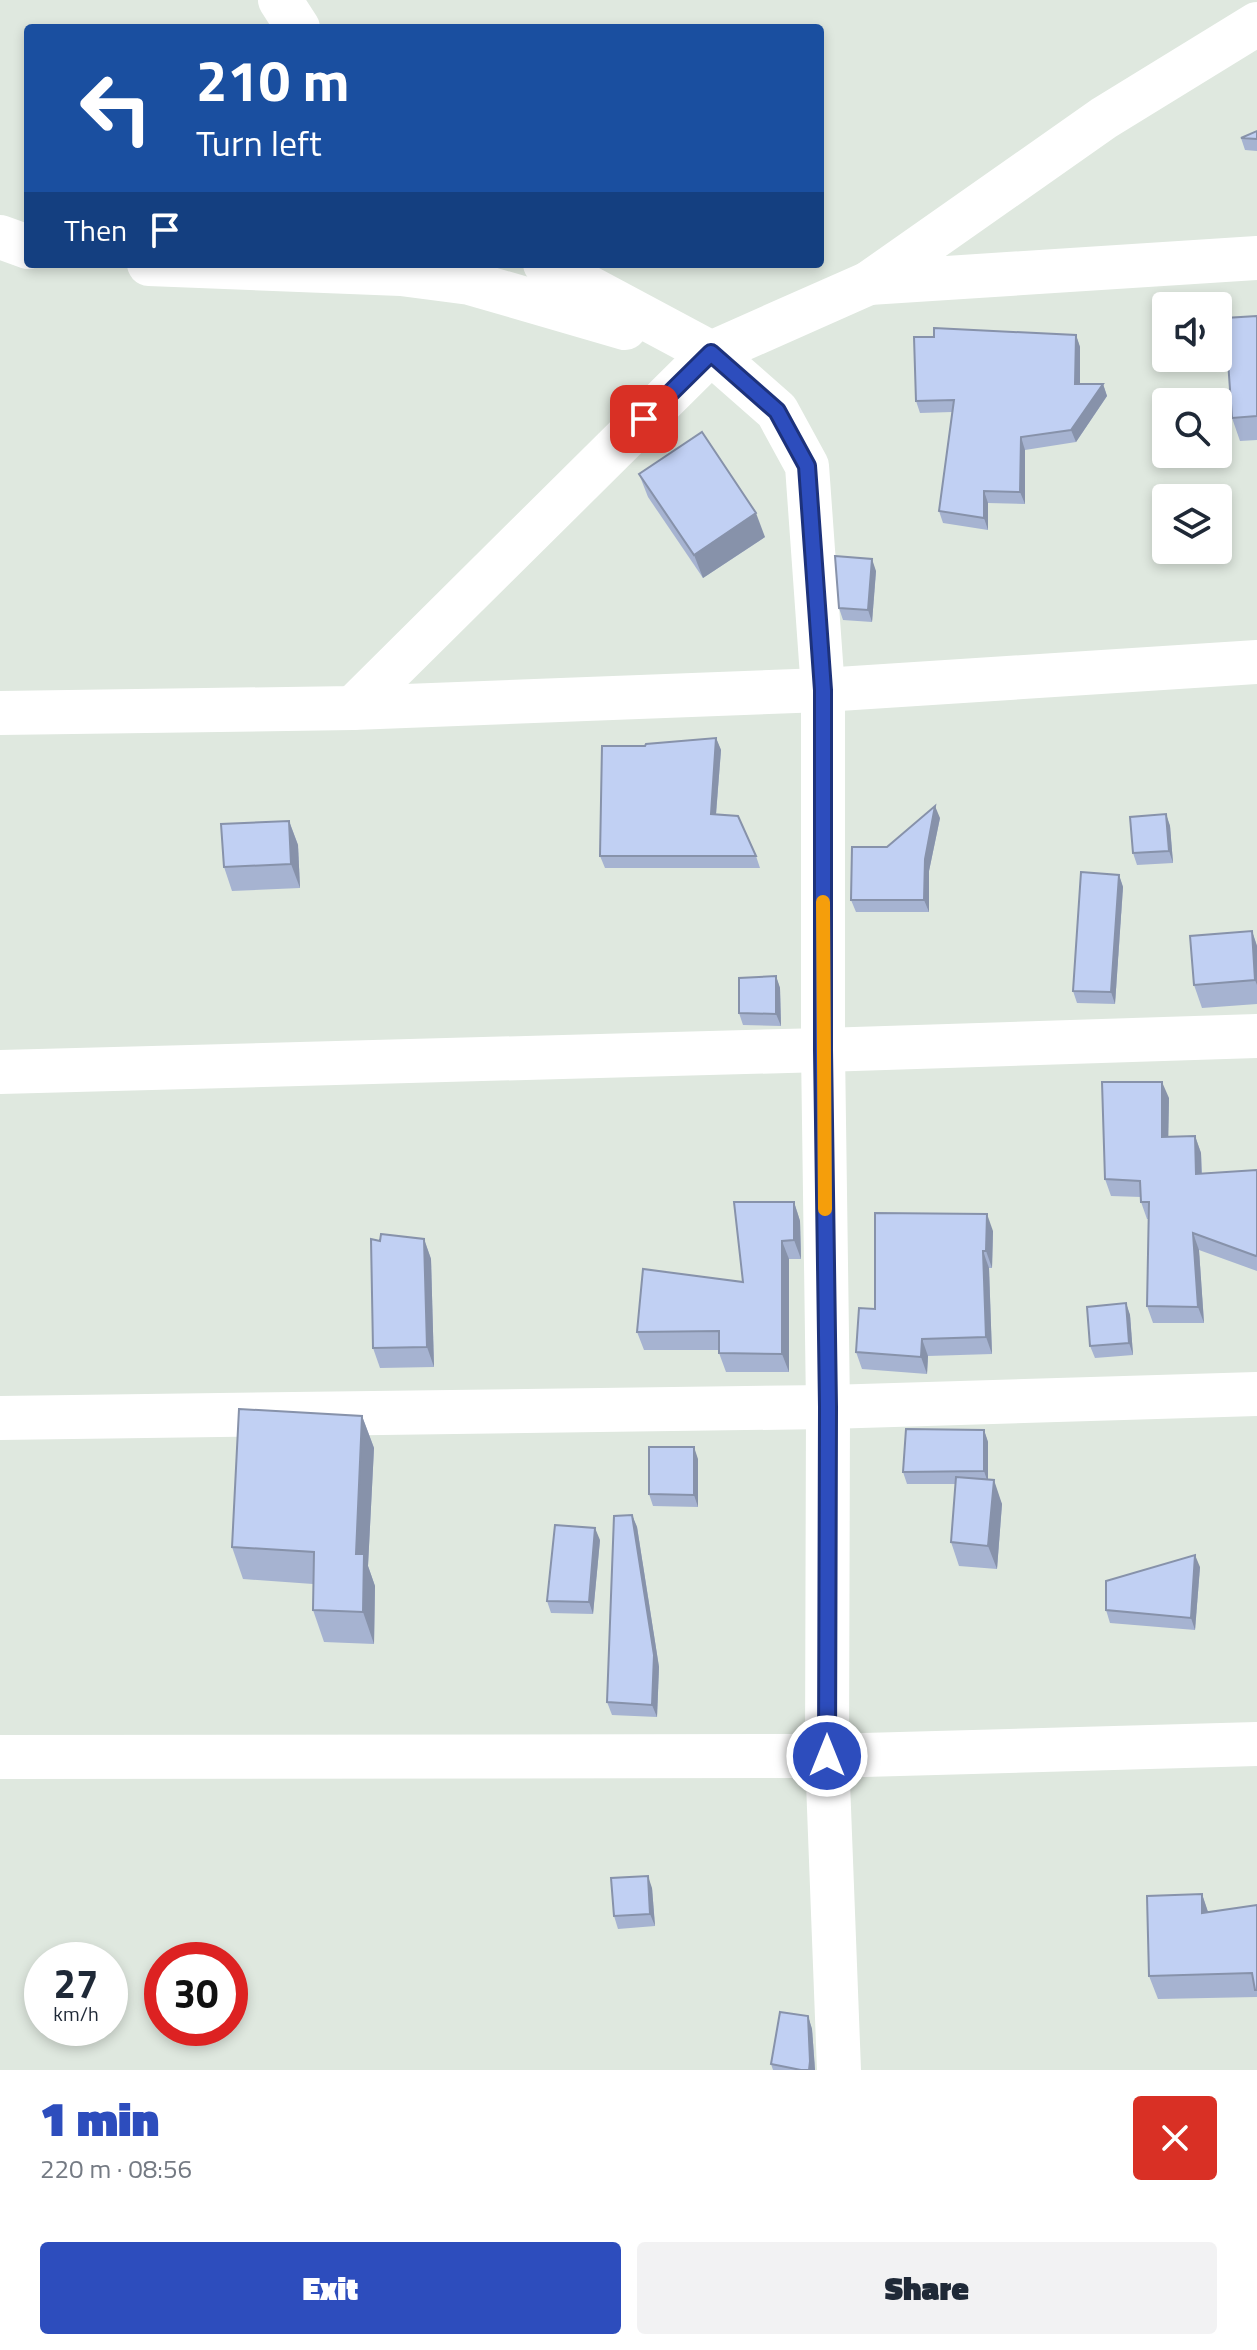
<!DOCTYPE html>
<html lang="en">
<head>
<meta charset="utf-8">
<style>
  body { margin:0; font-family:"Titillium Web",sans-serif; background:#f2f2f3; color:#1f2937; height:100vh; display:flex; flex-direction:column; font-size:30px; white-space:nowrap }
  * { box-sizing:border-box; margin:0 }
  p { font-size:26px; color:#747a83 }
  .icon { flex:none; width:44px; height:44px; fill:none; stroke:currentColor; stroke-width:2; stroke-linecap:round; stroke-linejoin:round }
  .map { position:relative; height:2070px; overflow:hidden }
  .panel { display:flex; flex-direction:column; background:#fff; flex:1 }
  .panel>* { flex:none }
  .guide { position:absolute; left:24px; top:24px; width:800px; height:244px; border-radius:8px; box-shadow:0 4px 12px #0003; background:#1a4fa0; color:#fff; overflow:hidden }
  .tools { position:absolute; left:1152px; top:292px; display:grid; gap:16px }
  .tools a { display:grid; place-items:center; width:80px; height:80px; border-radius:8px; background:#fff; box-shadow:0 4px 12px #0003; font-size:40px }
  .speed { position:absolute; left:24px; top:1942px; display:flex; gap:16px; font-size:40px; font-weight:700; text-align:center }
  .speed>* { display:grid; place-content:center; width:104px; height:104px; border-radius:50%; background:#fff; box-shadow:0 4px 12px #0003; line-height:1 }
  .speed small { font-size:20px; font-weight:400 }
  .speed .limit { border:12px solid #d22; background:#fff; color:#111 }
  .pin { position:absolute; display:grid; place-items:center; width:68px; height:68px; color:#fff; margin:-34px; border-radius:16px; box-shadow:0 4px 12px #0006 }
  .me { position:absolute; width:88px; margin:-44px; rotate:0deg; stroke-linejoin:round; filter:drop-shadow(0 0 6px #0008) }
  .turn { display:flex; align-items:center; gap:28px; height:168px; padding:0 40px; font-size:36px }
  .turn .icon { width:104px; height:104px; stroke-width:2.5 }
  .turn b { display:block; font-size:56px; line-height:68px }
  .then { display:flex; align-items:center; height:76px; padding:0 40px; background:#0003; gap:16px; font-size:30px }
  .round { display:grid; place-items:center; flex:none; width:84px; height:84px; border-radius:8px; background:#f2f2f3 }
  .head { display:flex; align-items:center; justify-content:space-between; height:136px; padding:0 40px }
  h1 { font-size:48px; font-weight:800; line-height:60px; color:#2d4dbd }
  .cta { display:flex; gap:16px; margin-top:auto; padding:16px 40px }
  .cta a { flex:1; height:92px; border-radius:8px; background:#2d4dbd; color:#fff; font-size:32px; font-weight:800; line-height:92px; text-align:center }
  .cta a+a { background:#f2f2f3; color:#1f2937 }
  .map>svg:first-child { display:block }
  .lines { fill:none; stroke-linecap:round; stroke-linejoin:round }
  .street { stroke:#fff; stroke-width:44 }
  .wall { fill:#a6b3d1 }
  .shaded-wall { fill:#8792aa }
  .building { fill:#c1d0f3; stroke:#8792aa; stroke-width:2 }
  .route-casing { stroke:#1d327b; stroke-width:20 }
  .route { stroke:#2d4dbd; stroke-width:14 }
  .slow { stroke:#f59e0b; stroke-width:14 }
</style>
</head>
<body>
<div class="map">
<svg width="1257" height="2070" viewBox="0 0 1257 2070">
  <rect width="100%" height="100%" fill="#dfe8df"/>
  <g class="lines">
    <g class="street">
      <path d="M 280,0 L 298,28"/>
      <path d="M 0,237 L 28,247"/>
      <path d="M 149,264 L 401,274 L 470,283 L 625,328"/>
      <path d="M 545,264 L 711,353 L 777,411 L 807,466 L 823,690 L 823,1050 L 828,1407 L 827,1756 L 839,2070"/>
      <path d="M 869,283 L 1257,258"/>
      <path d="M 353,708 L 711,353 L 869,283 L 1104,118 L 1257,24"/>
      <path d="M 0,713 L 353,708 L 823,690 L 1257,662"/>
      <path d="M 0,1072 L 823,1050 L 1257,1036"/>
      <path d="M 0,1418 L 828,1407 L 1257,1394"/>
      <path d="M 0,1757 L 827,1756 L 1257,1744"/>
    </g>
  </g>
  <g class="wall">
    <path d="M 1241,138 L 1257,139 L 1257,151 L 1245,150 Z"/>
    <path d="M 1257,316 L 1257,440 L 1240,441 L 1232,418 Z"/>
    <path d="M 1076,335 L 1080,347 L 1080,384 L 1103,384 L 1107,396 L 1076,442 L 1025,450 L 1025,504 L 988,503 L 988,530 L 943,523 L 939,511 L 952,412 L 920,413 L 916,401 L 934,337 Z"/>
    <path d="M 639,474 L 765,537 L 703,578 L 648,497 Z"/>
    <path d="M 876,571 L 872,622 L 843,620 L 839,608 Z"/>
    <path d="M 716,738 L 721,750 L 716,815 L 756,856 L 760,868 L 605,868 L 600,856 L 645,746 Z"/>
    <path d="M 1166,814 L 1170,826 L 1173,863 L 1137,865 L 1133,853 Z"/>
    <path d="M 940,818 L 929,871 L 929,912 L 856,912 L 851,900 L 887,847 Z"/>
    <path d="M 289,821 L 298,845 L 300,888 L 232,891 L 224,867 Z"/>
    <path d="M 1119,875 L 1123,887 L 1115,1004 L 1077,1003 L 1073,991 Z"/>
    <path d="M 1252,931 L 1257,946 L 1257,1004 L 1202,1008 L 1194,985 Z"/>
    <path d="M 776,976 L 780,988 L 781,1026 L 743,1025 L 739,1013 Z"/>
    <path d="M 1169,1098 L 1168,1136 L 1195,1136 L 1201,1153 L 1202,1174 L 1257,1170 L 1257,1271 L 1199,1250 L 1204,1323 L 1153,1323 L 1147,1306 L 1149,1219 L 1147,1219 L 1141,1202 L 1141,1197 L 1111,1196 L 1105,1179 Z"/>
    <path d="M 794,1202 L 800,1221 L 801,1259 L 789,1259 L 789,1372 L 726,1372 L 719,1353 L 719,1350 L 644,1350 L 637,1332 L 743,1282 Z"/>
    <path d="M 993,1231 L 992,1268 L 989,1268 L 992,1354 L 928,1356 L 927,1374 L 862,1369 L 856,1352 L 875,1309 Z"/>
    <path d="M 424,1239 L 431,1259 L 434,1367 L 380,1368 L 373,1348 Z"/>
    <path d="M 1126,1303 L 1130,1315 L 1133,1355 L 1095,1358 L 1090,1346 Z"/>
    <path d="M 362,1416 L 374,1448 L 368,1566 L 375,1586 L 374,1644 L 324,1642 L 313,1610 L 313,1584 L 243,1579 L 232,1547 Z"/>
    <path d="M 984,1430 L 988,1442 L 988,1480 L 1002,1504 L 997,1569 L 959,1566 L 951,1542 L 956,1484 L 907,1484 L 903,1472 Z"/>
    <path d="M 698,1459 L 698,1507 L 653,1506 L 649,1494 Z"/>
    <path d="M 632,1515 L 637,1527 L 659,1667 L 657,1717 L 612,1715 L 607,1702 Z"/>
    <path d="M 600,1540 L 593,1614 L 551,1613 L 547,1601 Z"/>
    <path d="M 1200,1567 L 1195,1630 L 1110,1623 L 1106,1610 Z"/>
    <path d="M 652,1888 L 655,1926 L 618,1929 L 614,1916 Z"/>
    <path d="M 1202,1894 L 1208,1912 L 1257,1905 L 1257,1997 L 1158,1999 L 1149,1976 Z"/>
    <path d="M 808,2016 L 812,2029 L 815,2070 L 773,2070 L 771,2064 Z"/>
  </g>
  <g class="shaded-wall">
    <path d="M 1076,335 L 1080,347 L 1080,396 L 1075,384 Z"/>
    <path d="M 1103,384 L 1107,396 L 1076,442 L 1071,430 Z"/>
    <path d="M 1021,437 L 1025,450 L 1025,504 L 1020,492 Z"/>
    <path d="M 984,491 L 988,503 L 988,530 L 984,518 Z"/>
    <path d="M 756,513 L 765,537 L 703,578 L 694,555 Z"/>
    <path d="M 872,559 L 876,571 L 872,622 L 868,610 Z"/>
    <path d="M 716,738 L 721,750 L 715,826 L 711,814 Z"/>
    <path d="M 935,806 L 940,818 L 929,871 L 929,912 L 924,900 L 925,859 Z"/>
    <path d="M 1166,814 L 1170,826 L 1173,863 L 1169,851 Z"/>
    <path d="M 289,821 L 298,845 L 300,888 L 291,864 Z"/>
    <path d="M 1119,875 L 1123,887 L 1115,1004 L 1111,992 Z"/>
    <path d="M 1252,931 L 1257,946 L 1257,985 L 1255,980 Z"/>
    <path d="M 776,976 L 780,988 L 781,1026 L 776,1014 Z"/>
    <path d="M 1162,1082 L 1169,1098 L 1168,1153 L 1162,1137 Z"/>
    <path d="M 1195,1136 L 1201,1153 L 1202,1191 L 1196,1174 Z"/>
    <path d="M 794,1202 L 800,1221 L 801,1259 L 794,1240 Z"/>
    <path d="M 987,1214 L 993,1231 L 992,1268 L 986,1251 Z"/>
    <path d="M 1193,1233 L 1199,1250 L 1204,1323 L 1198,1307 Z"/>
    <path d="M 424,1239 L 431,1259 L 434,1367 L 427,1347 Z"/>
    <path d="M 782,1241 L 789,1259 L 789,1372 L 782,1354 Z"/>
    <path d="M 983,1251 L 989,1268 L 992,1354 L 986,1337 Z"/>
    <path d="M 1126,1303 L 1130,1315 L 1133,1355 L 1129,1343 Z"/>
    <path d="M 922,1339 L 928,1356 L 927,1374 L 921,1357 Z"/>
    <path d="M 362,1416 L 374,1448 L 368,1566 L 375,1586 L 374,1644 L 363,1612 L 356,1554 Z"/>
    <path d="M 984,1430 L 988,1442 L 988,1483 L 984,1471 Z"/>
    <path d="M 694,1447 L 698,1459 L 698,1507 L 694,1495 Z"/>
    <path d="M 994,1480 L 1002,1504 L 997,1569 L 988,1546 Z"/>
    <path d="M 632,1515 L 637,1527 L 659,1667 L 657,1717 L 652,1705 Z"/>
    <path d="M 595,1528 L 600,1540 L 593,1614 L 589,1602 Z"/>
    <path d="M 1195,1555 L 1200,1567 L 1195,1630 L 1191,1618 Z"/>
    <path d="M 648,1876 L 652,1888 L 655,1926 L 650,1914 Z"/>
    <path d="M 1202,1894 L 1210,1918 L 1202,1913 Z"/>
    <path d="M 808,2016 L 812,2029 L 815,2070 L 809,2070 Z"/>
  </g>
  <g class="building">
    <path d="M 1257,131 L 1257,139 L 1241,138 Z"/>
    <path d="M 1257,316 L 1257,416 L 1232,418 L 1225,318 Z"/>
    <path d="M 934,328 L 1076,335 L 1075,384 L 1103,384 L 1071,430 L 1021,437 L 1020,492 L 984,491 L 984,518 L 939,511 L 954,400 L 916,401 L 914,337 L 934,337 Z"/>
    <path d="M 702,432 L 756,513 L 694,555 L 639,474 Z"/>
    <path d="M 835,556 L 872,559 L 868,610 L 839,608 Z"/>
    <path d="M 716,738 L 711,814 L 738,816 L 756,856 L 600,856 L 602,746 L 645,746 L 646,744 Z"/>
    <path d="M 935,806 L 925,859 L 924,900 L 851,900 L 852,847 L 887,847 Z"/>
    <path d="M 1166,814 L 1169,851 L 1133,853 L 1130,817 Z"/>
    <path d="M 289,821 L 291,864 L 224,867 L 221,824 Z"/>
    <path d="M 1081,872 L 1119,875 L 1111,992 L 1073,991 Z"/>
    <path d="M 1252,931 L 1255,980 L 1194,985 L 1190,936 Z"/>
    <path d="M 776,976 L 776,1014 L 739,1013 L 739,978 Z"/>
    <path d="M 1102,1082 L 1162,1082 L 1162,1137 L 1195,1136 L 1196,1174 L 1257,1170 L 1257,1255 L 1256,1256 L 1193,1233 L 1198,1307 L 1147,1306 L 1149,1202 L 1141,1202 L 1140,1181 L 1105,1179 Z"/>
    <path d="M 734,1202 L 794,1202 L 794,1240 L 782,1241 L 782,1354 L 719,1353 L 719,1331 L 637,1332 L 643,1269 L 743,1282 Z"/>
    <path d="M 875,1213 L 987,1214 L 986,1251 L 983,1251 L 986,1337 L 922,1339 L 921,1357 L 856,1352 L 859,1308 L 875,1309 Z"/>
    <path d="M 381,1234 L 424,1239 L 427,1347 L 373,1348 L 371,1239 L 380,1241 Z"/>
    <path d="M 1126,1303 L 1129,1343 L 1090,1346 L 1087,1307 Z"/>
    <path d="M 239,1409 L 362,1416 L 356,1554 L 364,1554 L 363,1612 L 313,1610 L 314,1552 L 232,1547 Z"/>
    <path d="M 906,1429 L 984,1430 L 984,1471 L 903,1472 Z"/>
    <path d="M 649,1447 L 694,1447 L 694,1495 L 649,1494 Z"/>
    <path d="M 956,1477 L 994,1480 L 988,1546 L 951,1542 Z"/>
    <path d="M 632,1515 L 654,1655 L 652,1705 L 607,1702 L 614,1516 Z"/>
    <path d="M 555,1525 L 595,1528 L 589,1602 L 547,1601 Z"/>
    <path d="M 1195,1555 L 1191,1618 L 1106,1610 L 1106,1581 Z"/>
    <path d="M 648,1876 L 650,1914 L 614,1916 L 611,1878 Z"/>
    <path d="M 1202,1894 L 1202,1913 L 1257,1905 L 1257,1990 L 1255,1990 L 1252,1973 L 1149,1976 L 1147,1896 Z"/>
    <path d="M 780,2012 L 808,2016 L 810,2061 L 809,2070 L 801,2070 L 771,2064 Z"/>
  </g>
  <g class="lines">
    <g class="route-casing">
      <path id="route" d="M 644,419 L 711,353 L 777,411 L 807,466 L 823,690 L 823,1050 L 828,1407 L 827,1756"/>
    </g>
    <use href="#route" class="route"/>
    <path class="slow" d="M 823,902 L 825,1209"/>
  </g>
</svg>
<div class="tools">
<a><svg class="icon" aria-label="sound" viewBox="0 0 24 24"><path d="M4 9h4l5-4v14l-5-4H4zM17 9q2 3 0 6"/></svg></a>
<a><svg class="icon" aria-label="search" viewBox="0 0 24 24"><circle cx="10" cy="10" r="6"/><path d="M15 15l6 6"/></svg></a>
<a><svg class="icon" aria-label="layers" viewBox="0 0 24 24"><path d="M12 4l9 5-9 5-9-5zM3 14l9 5 9-5"/></svg></a>
</div>
<div class="speed"><div>27<small>km/h</small></div><div class="limit">30</div></div>
<div class="pin" style="left:644px;top:419px;background:#d93025"><svg class="icon" aria-label="arrive" viewBox="0 0 24 24"><path d="M6 21V4h12l-3 4 3 4H6"/></svg></div>
<svg class="me" style="left:827px;top:1756px" viewBox="-20 -20 40 40"><circle r="17" fill="#2d4dbd" stroke="#fff" stroke-width="3"/><path d="M0-11L8 9 0 5-8 9z" fill="#fff"/></svg>
<div class="guide">
<div class="turn"><svg class="icon" aria-label="left" viewBox="0 0 24 24"><path d="M17 20v-9H6M10 6l-5 5 5 5"/></svg><div><b>210 m</b>Turn left</div></div>
<div class="then">Then<svg class="icon" aria-label="arrive" viewBox="0 0 24 24"><path d="M6 21V4h12l-3 4 3 4H6"/></svg></div>
</div>
</div>
<section class="panel">
<div class="head"><div><h1>1 min</h1><p>220 m · 08:56</p></div><a class="round" style="background:#d93025;color:#fff"><svg class="icon" aria-label="close" viewBox="0 0 24 24"><path d="M6 6l12 12M18 6L6 18"/></svg></a></div>
<div class="cta"><a>Exit</a><a>Share</a></div>
</section>
</body>
</html>
